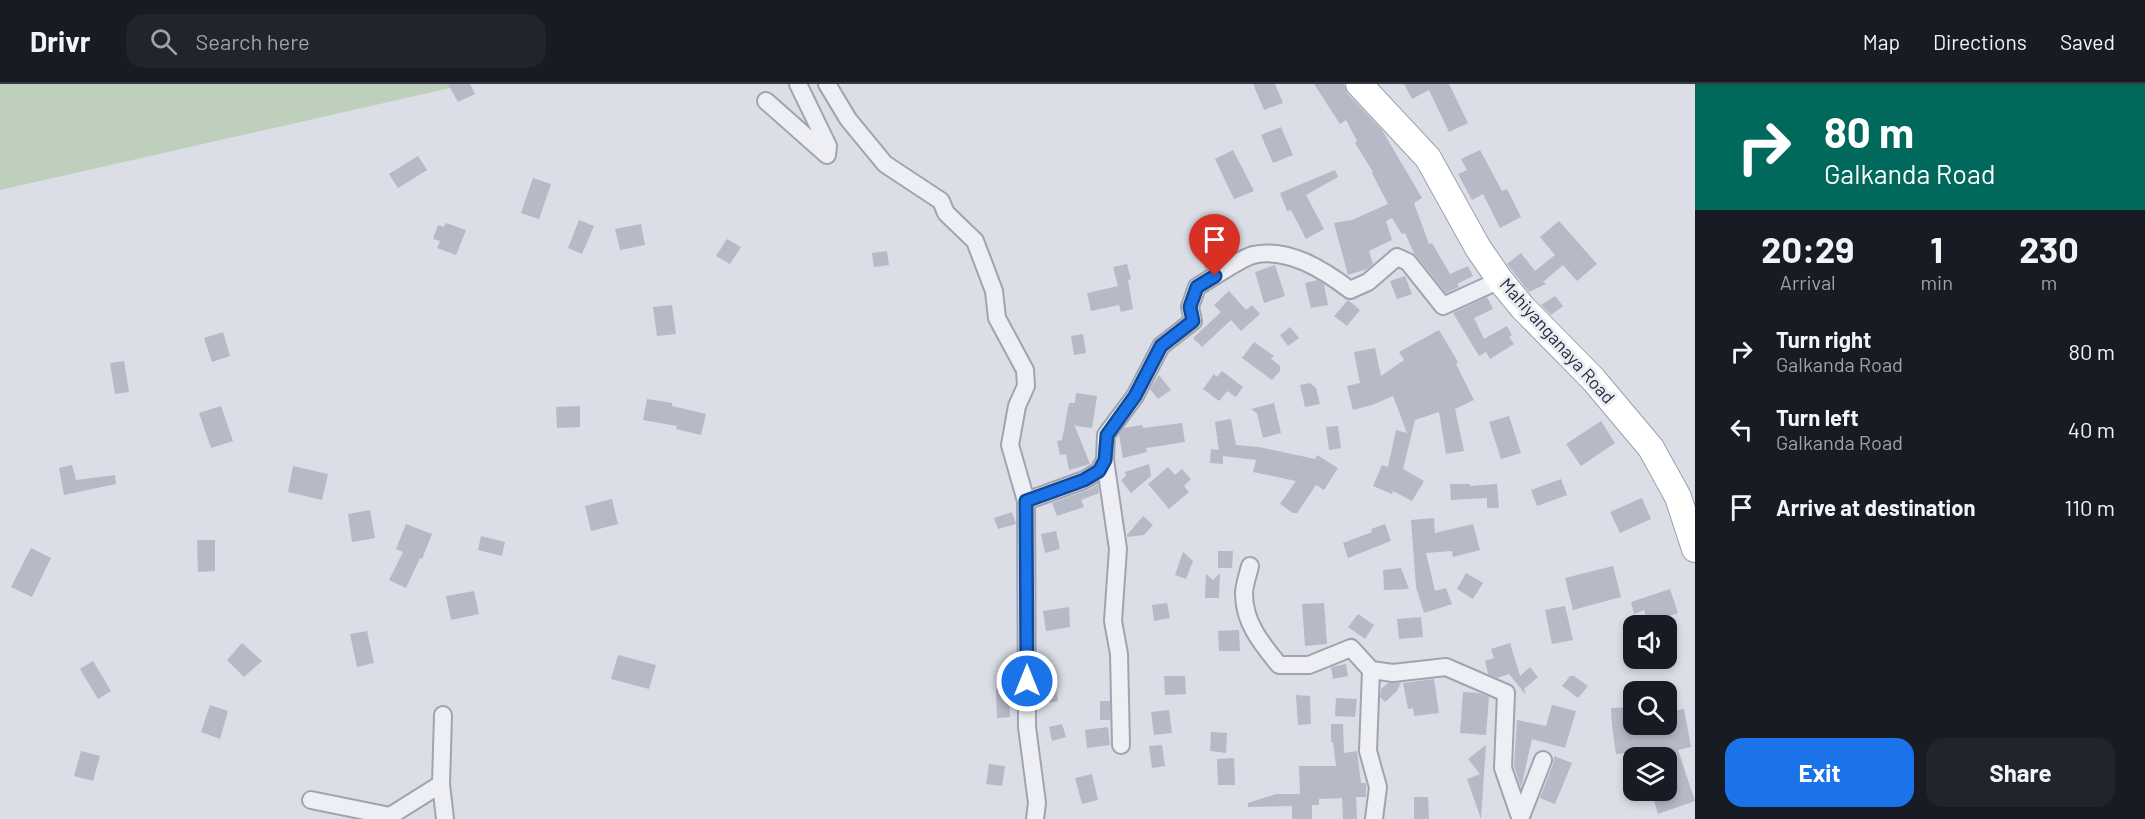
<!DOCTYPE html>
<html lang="en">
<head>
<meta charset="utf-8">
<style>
  body { margin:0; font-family:Barlow,sans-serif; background:#20242c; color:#f1f3f6; height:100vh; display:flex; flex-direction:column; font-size:22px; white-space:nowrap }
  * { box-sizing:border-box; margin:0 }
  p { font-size:20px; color:#9ea1a6 }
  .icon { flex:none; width:33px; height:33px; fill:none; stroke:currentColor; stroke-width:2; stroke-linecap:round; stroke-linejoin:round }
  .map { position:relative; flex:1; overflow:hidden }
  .details { display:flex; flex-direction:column; background:#171b24; width:450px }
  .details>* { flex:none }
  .guide { background:#00695c; color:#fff; overflow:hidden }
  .fabs { position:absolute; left:1623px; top:531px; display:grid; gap:12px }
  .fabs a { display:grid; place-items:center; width:54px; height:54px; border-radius:12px; background:#171b24; box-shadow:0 3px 9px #0003; font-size:30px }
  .pin { position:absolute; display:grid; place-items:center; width:51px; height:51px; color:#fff; margin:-62px -26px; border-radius:50% 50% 50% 0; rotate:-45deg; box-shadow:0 0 6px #0007 }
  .pin .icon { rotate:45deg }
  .me { position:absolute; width:66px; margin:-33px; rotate:0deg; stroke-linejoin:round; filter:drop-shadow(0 0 4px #0008) }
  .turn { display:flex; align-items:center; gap:21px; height:126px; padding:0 30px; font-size:27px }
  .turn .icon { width:78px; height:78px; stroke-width:2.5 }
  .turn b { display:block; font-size:42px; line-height:51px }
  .eta { display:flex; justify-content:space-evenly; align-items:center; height:102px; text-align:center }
  .eta b { font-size:36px; font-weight:700; line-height:42px }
  .primary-button { display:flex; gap:12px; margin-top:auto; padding:12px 30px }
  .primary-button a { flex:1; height:69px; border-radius:18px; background:#1a73e8; color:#fff; font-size:24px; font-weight:700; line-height:69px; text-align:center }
  .primary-button a+a { background:#20242c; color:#f1f3f6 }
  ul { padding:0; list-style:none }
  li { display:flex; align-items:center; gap:18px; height:78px; padding:0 30px }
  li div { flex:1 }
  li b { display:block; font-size:22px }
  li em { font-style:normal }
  header { display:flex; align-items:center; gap:36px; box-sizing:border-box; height:84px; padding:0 30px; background:#171b24; border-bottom:2px solid #363941 }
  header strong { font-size:28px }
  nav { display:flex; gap:33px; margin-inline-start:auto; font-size:21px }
  .search { width:420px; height:54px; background:#20242c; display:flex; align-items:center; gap:15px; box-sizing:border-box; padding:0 21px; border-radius:18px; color:#9ea1a6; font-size:22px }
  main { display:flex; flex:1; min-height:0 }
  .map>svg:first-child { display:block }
  .green { fill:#bed0bc }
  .building { fill:#b6b9c6 }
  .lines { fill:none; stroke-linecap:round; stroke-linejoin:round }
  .minor-casing { stroke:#a1a4b0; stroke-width:20 }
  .primary-casing { stroke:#9ba0b2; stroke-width:28 }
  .minor { stroke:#eeeff4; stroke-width:16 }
  .primary { stroke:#fff; stroke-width:26 }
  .route-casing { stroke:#114b97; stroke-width:15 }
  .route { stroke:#1a73e8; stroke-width:10 }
  .labels { text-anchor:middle; stroke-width:6; stroke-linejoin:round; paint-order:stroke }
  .street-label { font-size:18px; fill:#252a3c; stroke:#eaedf4 }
</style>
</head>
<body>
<header>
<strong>Drivr</strong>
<div class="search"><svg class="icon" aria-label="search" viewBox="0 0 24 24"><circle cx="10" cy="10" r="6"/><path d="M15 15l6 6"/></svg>Search here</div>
<nav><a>Map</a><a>Directions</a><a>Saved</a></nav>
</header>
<main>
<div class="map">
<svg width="1695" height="735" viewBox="0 0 1695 735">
  <rect width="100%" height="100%" fill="#dbdee6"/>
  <path class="green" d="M 0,0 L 468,0 L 0,106 Z"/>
  <g class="building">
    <path d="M 448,0 L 470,0 L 475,10 L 458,18 Z"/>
    <path d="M 1253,0 L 1275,0 L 1283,19 L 1264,26 Z"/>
    <path d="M 1314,0 L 1344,0 L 1348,10 L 1382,46 L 1422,114 L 1414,119 L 1429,160 L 1432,159 L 1450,190 L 1468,182 L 1473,192 L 1457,200 L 1459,203 L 1446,209 L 1414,169 L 1405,149 L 1402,150 L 1392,134 L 1386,137 L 1392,156 L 1369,167 L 1373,180 L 1367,185 L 1348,191 L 1334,139 L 1352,136 L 1388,120 L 1372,89 L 1373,88 L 1355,59 L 1357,57 L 1346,36 L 1340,40 Z"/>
    <path d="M 1404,0 L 1449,0 L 1468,39 L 1449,48 L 1429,6 L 1412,15 Z"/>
    <path d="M 1281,43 L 1293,71 L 1273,79 L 1261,51 Z"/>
    <path d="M 1233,66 L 1254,107 L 1234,115 L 1215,75 Z"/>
    <path d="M 1480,66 L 1502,107 L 1507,105 L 1521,133 L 1500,144 L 1483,110 L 1472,116 L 1458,90 L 1467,86 L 1461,75 Z"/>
    <path d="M 418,72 L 427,86 L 398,104 L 389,90 Z"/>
    <path d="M 1335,86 L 1338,93 L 1306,111 L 1324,145 L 1306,155 L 1291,126 L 1287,127 L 1280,109 Z"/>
    <path d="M 533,94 L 551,100 L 539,135 L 521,129 Z"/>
    <path d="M 579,136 L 594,142 L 582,170 L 568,164 Z"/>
    <path d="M 1559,137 L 1597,180 L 1577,197 L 1563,181 L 1543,198 L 1546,200 L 1529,208 L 1507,180 L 1521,169 L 1535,187 L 1555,171 L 1540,153 Z"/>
    <path d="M 446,139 L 466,146 L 456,171 L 437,164 L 440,157 L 433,155 L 438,141 L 444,143 Z"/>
    <path d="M 641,140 L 645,161 L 620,166 L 615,145 Z"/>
    <path d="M 727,155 L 741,163 L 730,180 L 716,172 Z"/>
    <path d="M 1217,159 L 1221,176 L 1205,185 L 1200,163 Z"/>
    <path d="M 887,167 L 889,181 L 874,183 L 872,169 Z"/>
    <path d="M 1127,180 L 1131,195 L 1128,196 L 1133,225 L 1121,228 L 1119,221 L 1091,227 L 1087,209 L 1118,202 L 1113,183 Z"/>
    <path d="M 1275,181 L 1285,212 L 1264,219 L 1255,188 Z"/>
    <path d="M 1405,192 L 1412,210 L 1397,215 L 1390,197 Z"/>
    <path d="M 1318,196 L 1324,200 L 1328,221 L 1311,224 L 1305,199 Z"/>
    <path d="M 1229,207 L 1246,226 L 1252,221 L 1260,230 L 1241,247 L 1231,236 L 1202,263 L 1193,254 L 1221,228 L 1214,221 Z"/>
    <path d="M 1555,212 L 1563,222 L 1551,231 L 1541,221 Z"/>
    <path d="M 1487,213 L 1493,225 L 1474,234 L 1484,255 L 1507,242 L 1512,251 L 1509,253 L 1514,260 L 1490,275 L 1486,268 L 1479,272 L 1453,229 Z"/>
    <path d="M 1348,216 L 1360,226 L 1347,242 L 1334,232 Z"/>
    <path d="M 672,221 L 676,250 L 657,252 L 653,223 Z"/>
    <path d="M 1290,243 L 1299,254 L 1288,262 L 1280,251 Z"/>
    <path d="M 1439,246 L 1458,278 L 1456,280 L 1474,316 L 1455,325 L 1464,367 L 1446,370 L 1439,328 L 1415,336 L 1403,385 L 1424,397 L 1412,417 L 1393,407 L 1392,410 L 1373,402 L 1382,381 L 1388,383 L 1396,346 L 1407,349 L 1393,312 L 1372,321 L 1353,326 L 1347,302 L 1360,299 L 1354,268 L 1375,264 L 1381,292 L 1404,276 L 1399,268 Z"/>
    <path d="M 223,248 L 230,272 L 212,278 L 204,254 Z"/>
    <path d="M 1083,250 L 1086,269 L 1074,271 L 1071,252 Z"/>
    <path d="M 1254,258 L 1274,272 L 1271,275 L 1280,282 L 1280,287 L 1272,296 L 1242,274 Z"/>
    <path d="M 124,277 L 129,308 L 115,310 L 110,279 Z"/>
    <path d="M 1222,287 L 1243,303 L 1236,313 L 1227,307 L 1219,317 L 1203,305 L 1214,290 L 1217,293 Z"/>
    <path d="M 1159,291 L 1171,306 L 1158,315 L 1150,305 Z"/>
    <path d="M 1310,299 L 1316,304 L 1320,320 L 1305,323 L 1300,301 Z"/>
    <path d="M 1076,309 L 1097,312 L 1092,344 L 1076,342 L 1074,340 L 1090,380 L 1069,386 L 1066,370 L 1060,371 L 1057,357 L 1062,356 L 1069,319 L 1075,319 Z"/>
    <path d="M 647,315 L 672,319 L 672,322 L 706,330 L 701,351 L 676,345 L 677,342 L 643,336 Z"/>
    <path d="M 1274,319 L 1281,349 L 1263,354 L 1257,330 L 1258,330 L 1251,325 Z"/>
    <path d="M 221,322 L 233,357 L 211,364 L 199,329 Z"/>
    <path d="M 580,322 L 580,343 L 557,344 L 556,323 Z"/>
    <path d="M 1509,332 L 1521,369 L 1501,375 L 1489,338 Z"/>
    <path d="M 1231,335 L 1236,361 L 1259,363 L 1315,375 L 1317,371 L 1338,384 L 1324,406 L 1316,401 L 1297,429 L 1293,429 L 1280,420 L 1296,397 L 1253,388 L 1256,376 L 1223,372 L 1223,380 L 1210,379 L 1211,365 L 1219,366 L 1217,354 L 1220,353 L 1217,353 L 1215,338 Z"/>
    <path d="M 1601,337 L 1615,359 L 1581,382 L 1566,360 Z"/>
    <path d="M 1182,339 L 1185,358 L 1146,364 L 1147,368 L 1123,374 L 1119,351 L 1124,344 L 1142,341 L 1143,344 Z"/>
    <path d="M 1338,342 L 1341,364 L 1329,366 L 1326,343 Z"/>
    <path d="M 1149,380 L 1151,392 L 1131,409 L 1121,396 L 1126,392 L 1125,388 Z"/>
    <path d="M 72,381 L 76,396 L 115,391 L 116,400 L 64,411 L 59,384 Z"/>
    <path d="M 293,382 L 328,390 L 322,416 L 288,408 Z"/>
    <path d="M 1168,383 L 1175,391 L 1182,385 L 1191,395 L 1184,402 L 1189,408 L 1169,425 L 1148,400 Z"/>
    <path d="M 1561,395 L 1567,411 L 1537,422 L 1531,406 Z"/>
    <path d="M 1098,400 L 1099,409 L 1081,416 L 1084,423 L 1057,432 L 1052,419 L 1088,406 Z"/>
    <path d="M 1450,400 L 1470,400 L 1470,402 L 1497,400 L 1499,424 L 1487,424 L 1487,414 L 1451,416 Z"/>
    <path d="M 1642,414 L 1651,435 L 1620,449 L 1610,428 Z"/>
    <path d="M 612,415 L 618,440 L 591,447 L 585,422 Z"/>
    <path d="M 370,426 L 375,454 L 352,458 L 348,430 Z"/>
    <path d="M 1012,428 L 1016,440 L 998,445 L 994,434 Z"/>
    <path d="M 1143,432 L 1153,441 L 1144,451 L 1127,453 L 1127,451 Z"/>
    <path d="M 1434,434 L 1435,449 L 1473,440 L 1480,466 L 1453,473 L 1452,467 L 1426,469 L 1435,507 L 1446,504 L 1452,520 L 1424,529 L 1416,503 L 1411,436 Z"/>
    <path d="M 406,440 L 432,450 L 422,475 L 420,474 L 406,504 L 389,496 L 403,468 L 396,465 Z"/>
    <path d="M 1385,440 L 1391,457 L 1348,474 L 1343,459 L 1372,448 L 1371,445 Z"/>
    <path d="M 1056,447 L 1060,465 L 1045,469 L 1041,450 Z"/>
    <path d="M 481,452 L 505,458 L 502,472 L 478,466 Z"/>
    <path d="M 197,456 L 215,456 L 215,487 L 198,488 Z"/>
    <path d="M 31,464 L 51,474 L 32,513 L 11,503 Z"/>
    <path d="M 1218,467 L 1233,467 L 1232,484 L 1218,484 Z"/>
    <path d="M 1183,468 L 1193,477 L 1186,495 L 1175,491 Z"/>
    <path d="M 1613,482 L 1621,513 L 1573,526 L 1565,494 Z"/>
    <path d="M 1401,484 L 1409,505 L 1384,506 L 1383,486 Z"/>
    <path d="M 1220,489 L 1219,514 L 1205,514 L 1206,490 L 1213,496 Z"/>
    <path d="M 1466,489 L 1483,499 L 1473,515 L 1457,505 Z"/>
    <path d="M 1670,505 L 1678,529 L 1648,539 L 1644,526 L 1634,530 L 1631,518 Z"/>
    <path d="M 474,507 L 479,530 L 451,536 L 446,512 Z"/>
    <path d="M 1167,519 L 1170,534 L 1154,537 L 1152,521 Z"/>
    <path d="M 1324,519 L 1327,560 L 1305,562 L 1302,520 Z"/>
    <path d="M 1565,522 L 1573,556 L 1552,560 L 1545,526 Z"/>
    <path d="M 1069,523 L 1070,543 L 1046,547 L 1043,527 Z"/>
    <path d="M 1358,530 L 1374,541 L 1365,555 L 1348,543 Z"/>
    <path d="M 1421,533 L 1423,553 L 1399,555 L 1397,535 Z"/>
    <path d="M 1239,546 L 1240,567 L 1219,567 L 1218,547 Z"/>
    <path d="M 367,547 L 374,579 L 357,583 L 350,550 Z"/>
    <path d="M 242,559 L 262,577 L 244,593 L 227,576 Z"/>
    <path d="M 1510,559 L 1520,592 L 1530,583 L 1538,593 L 1524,605 L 1526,611 L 1509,590 L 1497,594 L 1488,590 L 1485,577 L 1494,574 L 1491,565 Z"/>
    <path d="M 618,571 L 656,581 L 649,605 L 611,595 Z"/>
    <path d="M 93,577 L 111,607 L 98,615 L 80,585 Z"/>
    <path d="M 1346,580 L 1348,592 L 1333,595 L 1331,583 Z"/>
    <path d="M 1053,588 L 1058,617 L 1038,621 L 1037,591 Z"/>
    <path d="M 1164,592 L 1185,592 L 1186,610 L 1165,611 Z"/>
    <path d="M 1570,592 L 1574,592 L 1588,602 L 1578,614 L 1562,602 Z"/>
    <path d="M 1434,595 L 1439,629 L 1414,632 L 1413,624 L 1408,625 L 1403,599 Z"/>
    <path d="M 1388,599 L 1401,599 L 1397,607 L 1385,618 L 1380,613 L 1381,605 Z"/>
    <path d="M 1009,604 L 1010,633 L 997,634 L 996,605 Z"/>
    <path d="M 1463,608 L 1479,609 L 1489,613 L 1486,651 L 1460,649 Z"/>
    <path d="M 1296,611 L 1310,612 L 1311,640 L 1298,641 Z"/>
    <path d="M 1336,614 L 1357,615 L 1355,633 L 1335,632 Z"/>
    <rect x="1100" y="617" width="10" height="19"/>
    <path d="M 210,621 L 228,627 L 220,655 L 201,648 Z"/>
    <path d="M 1552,621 L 1576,627 L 1565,664 L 1532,655 L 1521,704 L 1514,682 L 1517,636 L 1546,642 Z"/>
    <path d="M 1634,623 L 1634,640 L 1666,640 L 1666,628 L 1684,625 L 1691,663 L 1678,666 L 1695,717 L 1658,730 L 1651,706 L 1666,706 L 1666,667 L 1656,668 L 1656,665 L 1616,670 L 1612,642 L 1611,624 Z"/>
    <path d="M 1169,626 L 1172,649 L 1154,651 L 1151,628 Z"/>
    <path d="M 1062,640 L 1066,653 L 1052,657 L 1049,643 Z"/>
    <path d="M 1331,640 L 1343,640 L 1344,669 L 1357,667 L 1361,699 L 1366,699 L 1366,713 L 1356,713 L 1357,735 L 1343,735 L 1342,714 L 1319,715 L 1319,721 L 1312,721 L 1312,735 L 1292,735 L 1292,722 L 1248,723 L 1248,719 L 1276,710 L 1300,710 L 1299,682 L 1336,682 L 1333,658 L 1331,658 Z"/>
    <path d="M 1108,643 L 1110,661 L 1087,664 L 1085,646 Z"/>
    <path d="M 1211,648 L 1227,649 L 1226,669 L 1210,667 Z"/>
    <path d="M 1162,661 L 1165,682 L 1152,684 L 1149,662 Z"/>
    <path d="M 1486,661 L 1481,735 L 1467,695 L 1480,690 L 1468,675 Z"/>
    <path d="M 81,667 L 100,672 L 93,697 L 74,692 Z"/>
    <path d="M 1554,672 L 1572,679 L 1555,720 L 1540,714 L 1553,680 Z"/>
    <path d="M 1234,674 L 1235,701 L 1218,701 L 1217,675 Z"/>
    <path d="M 989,680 L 1005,682 L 1002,702 L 986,700 Z"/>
    <path d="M 1092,690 L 1098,716 L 1082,720 L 1075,694 Z"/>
    <path d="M 1414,713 L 1428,713 L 1429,735 L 1414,735 Z"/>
  </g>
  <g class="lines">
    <g class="minor-casing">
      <g id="minor">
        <path d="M 827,0 L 848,35 L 885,80 L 941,117 L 946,129 L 975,157 L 994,207 L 997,234 L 1025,286 L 1026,302 L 1017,322 L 1010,361 L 1026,417"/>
        <path d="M 766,17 L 827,71 L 828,62 L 798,0"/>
        <path d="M 1105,376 L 1118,465 L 1113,537 L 1119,570 L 1121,661"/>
        <path d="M 1250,482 C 1248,491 1244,501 1244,510 C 1244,539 1262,560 1279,581 L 1309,581 L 1351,564 L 1371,586 L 1368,667 L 1378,703 L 1374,735"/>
        <path d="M 1371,586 L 1393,589 L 1446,583 L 1506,609 L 1503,684 L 1520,733"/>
        <path d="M 443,631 L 441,700 L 445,735"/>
        <path d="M 311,716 L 390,732 L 441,700"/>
        <path d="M 1035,735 L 1037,719 L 1027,643 L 1026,417 L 1084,396 L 1099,387 L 1105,376 L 1106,351 L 1135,312 L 1161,262 L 1193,237 L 1190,223 L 1197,203 C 1209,196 1241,174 1253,171 C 1288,163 1324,186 1350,206 L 1368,198 L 1397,173 L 1408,178 L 1443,222 L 1500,196"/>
        <path d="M 1520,735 L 1543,676"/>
      </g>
    </g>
    <g class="primary-casing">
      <path id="primary" d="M 1359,0 L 1428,74 L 1478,164 L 1500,196 L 1523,224 L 1593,295 L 1651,364 L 1678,413 L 1695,465"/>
    </g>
    <use href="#minor" class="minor"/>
    <use href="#primary" class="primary"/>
  </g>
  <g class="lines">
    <g class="route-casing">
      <path id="route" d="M 1027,597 L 1026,417 L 1084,396 L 1099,387 L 1105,376 L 1107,351 L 1135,312 L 1161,262 L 1193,237 L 1190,223 L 1197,203 L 1215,192"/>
    </g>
    <use href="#route" class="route"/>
  </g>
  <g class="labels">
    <g class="street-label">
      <text transform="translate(1557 257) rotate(48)" y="6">Mahiyanganaya Road</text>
    </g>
  </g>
</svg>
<div class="fabs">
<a><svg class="icon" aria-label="sound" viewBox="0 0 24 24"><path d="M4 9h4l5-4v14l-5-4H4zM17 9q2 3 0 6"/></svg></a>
<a><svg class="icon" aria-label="search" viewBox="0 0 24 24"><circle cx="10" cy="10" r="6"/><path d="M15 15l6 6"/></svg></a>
<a><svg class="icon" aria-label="layers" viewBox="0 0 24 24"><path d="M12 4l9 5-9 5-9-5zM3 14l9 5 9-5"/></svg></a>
</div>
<div class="pin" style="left:1215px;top:192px;background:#d93025"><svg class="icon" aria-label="arrive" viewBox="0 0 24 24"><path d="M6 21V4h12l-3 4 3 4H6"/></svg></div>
<svg class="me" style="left:1027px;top:597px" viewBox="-20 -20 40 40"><circle r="17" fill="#1a73e8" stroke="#fff" stroke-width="3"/><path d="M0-11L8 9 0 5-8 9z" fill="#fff"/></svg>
</div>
<section class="details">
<div class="guide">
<div class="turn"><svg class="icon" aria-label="right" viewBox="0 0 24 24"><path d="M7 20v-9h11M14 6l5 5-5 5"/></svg><div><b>80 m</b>Galkanda Road</div></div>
</div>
<div class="eta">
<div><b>20:29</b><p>Arrival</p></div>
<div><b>1</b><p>min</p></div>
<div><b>230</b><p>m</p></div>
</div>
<ul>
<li><svg class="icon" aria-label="right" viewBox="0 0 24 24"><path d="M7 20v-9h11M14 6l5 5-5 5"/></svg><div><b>Turn right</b><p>Galkanda Road</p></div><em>80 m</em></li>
<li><svg class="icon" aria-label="left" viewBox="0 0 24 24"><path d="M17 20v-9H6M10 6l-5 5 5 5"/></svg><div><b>Turn left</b><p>Galkanda Road</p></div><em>40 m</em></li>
<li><svg class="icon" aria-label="arrive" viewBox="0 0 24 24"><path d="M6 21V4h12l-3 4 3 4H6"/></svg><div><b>Arrive at destination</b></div><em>110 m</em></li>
</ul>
<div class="primary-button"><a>Exit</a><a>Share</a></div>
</section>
</main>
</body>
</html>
